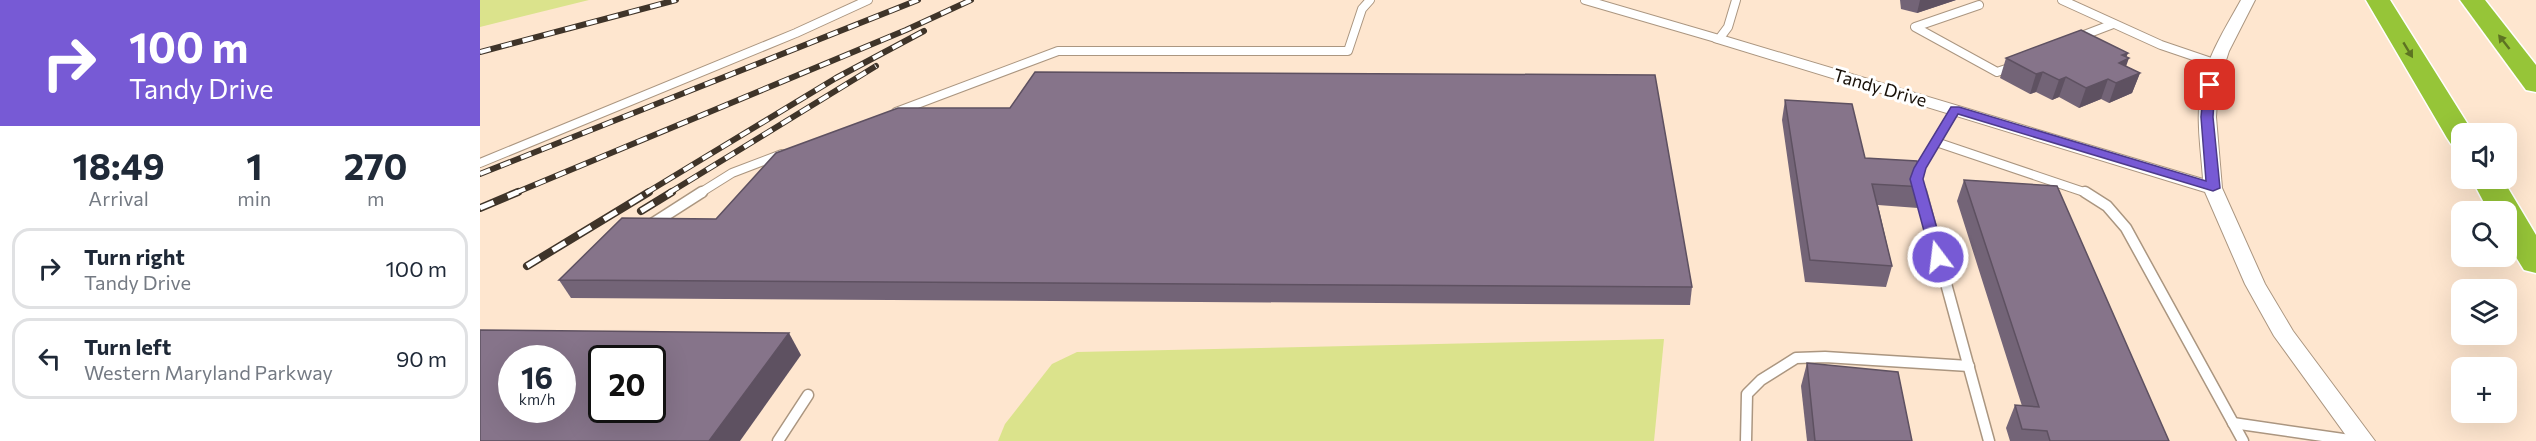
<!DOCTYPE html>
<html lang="en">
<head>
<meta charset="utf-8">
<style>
  body { margin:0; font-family:Commissioner,sans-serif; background:#f6f6f7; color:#1f2937; height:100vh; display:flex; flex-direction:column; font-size:22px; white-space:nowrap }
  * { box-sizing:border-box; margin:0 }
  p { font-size:20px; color:#747a83 }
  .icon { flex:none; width:33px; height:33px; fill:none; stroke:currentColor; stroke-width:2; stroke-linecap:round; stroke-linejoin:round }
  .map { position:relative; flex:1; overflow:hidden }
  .sheet { display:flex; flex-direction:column; background:#fff; width:480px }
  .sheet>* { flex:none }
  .banner { background:#775ad5; color:#fff; overflow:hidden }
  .fabs { position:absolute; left:1971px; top:123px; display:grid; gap:12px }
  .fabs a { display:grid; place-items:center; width:66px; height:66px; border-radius:12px; background:#fff; box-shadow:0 6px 24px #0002; font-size:30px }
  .speed { position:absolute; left:18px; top:345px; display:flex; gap:12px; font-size:30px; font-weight:700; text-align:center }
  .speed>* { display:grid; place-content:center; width:78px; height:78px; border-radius:50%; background:#fff; box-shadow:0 6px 24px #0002; line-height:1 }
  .speed small { font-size:15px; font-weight:400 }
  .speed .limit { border:3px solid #111; border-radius:9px; background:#fff; color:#111 }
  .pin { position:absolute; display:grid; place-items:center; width:51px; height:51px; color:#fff; margin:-26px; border-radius:12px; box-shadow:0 3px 9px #0006 }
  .me { position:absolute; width:66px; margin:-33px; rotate:345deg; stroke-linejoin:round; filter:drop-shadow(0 0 4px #0008) }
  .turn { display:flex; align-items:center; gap:21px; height:126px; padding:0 30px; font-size:27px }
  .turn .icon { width:78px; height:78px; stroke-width:2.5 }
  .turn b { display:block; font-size:42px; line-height:51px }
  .eta { display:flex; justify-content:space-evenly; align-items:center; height:102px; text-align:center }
  .eta b { font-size:36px; font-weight:700; line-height:42px }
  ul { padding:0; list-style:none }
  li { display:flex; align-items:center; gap:18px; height:81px; margin:0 12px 9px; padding:0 18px; border:3px solid #e0e1e3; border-radius:18px }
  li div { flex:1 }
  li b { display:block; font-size:22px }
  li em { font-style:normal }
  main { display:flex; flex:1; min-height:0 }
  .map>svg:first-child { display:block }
  .green { fill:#dbe38c }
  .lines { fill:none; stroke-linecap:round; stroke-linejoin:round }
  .service-far1-casing { stroke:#ab9680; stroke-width:10 }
  .service-casing { stroke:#ab9680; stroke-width:13 }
  .minor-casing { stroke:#ab9680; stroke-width:2 }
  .motorway-casing { stroke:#fff; stroke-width:3 }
  .service-far1 { stroke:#fff; stroke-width:8 }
  .service { stroke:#fff; stroke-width:10 }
  .minor { fill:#fff; fill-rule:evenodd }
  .motorway { fill:#96c538; fill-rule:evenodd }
  .rail-far1-casing { stroke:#3f3429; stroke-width:6 }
  .rail-casing { stroke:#3f3429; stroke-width:8 }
  .rail-far1 { stroke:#fff; stroke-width:4; stroke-dasharray:11; stroke-linecap:butt }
  .rail { stroke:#fff; stroke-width:5; stroke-dasharray:15; stroke-linecap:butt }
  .wall { fill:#736477 }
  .shaded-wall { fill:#5e5161 }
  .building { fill:#86748a; stroke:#5e5161; stroke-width:1.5; fill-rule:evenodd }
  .oneway { fill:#5d7322 }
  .route { fill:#775ad5; stroke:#4d3a8a; stroke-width:1.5 }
  .labels { text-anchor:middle; stroke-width:6; stroke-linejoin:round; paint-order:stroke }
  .street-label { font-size:18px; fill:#170f07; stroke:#fff }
</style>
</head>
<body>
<main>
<section class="sheet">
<div class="banner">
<div class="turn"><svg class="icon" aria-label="right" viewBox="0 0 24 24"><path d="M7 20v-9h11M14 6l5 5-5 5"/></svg><div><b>100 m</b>Tandy Drive</div></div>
</div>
<div class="eta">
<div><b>18:49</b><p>Arrival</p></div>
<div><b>1</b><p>min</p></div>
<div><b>270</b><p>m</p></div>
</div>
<ul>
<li><svg class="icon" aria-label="right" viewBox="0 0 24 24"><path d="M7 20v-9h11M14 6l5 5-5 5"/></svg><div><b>Turn right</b><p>Tandy Drive</p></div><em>100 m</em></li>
<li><svg class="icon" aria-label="left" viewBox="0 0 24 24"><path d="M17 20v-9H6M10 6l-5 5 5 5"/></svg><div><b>Turn left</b><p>Western Maryland Parkway</p></div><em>90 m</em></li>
</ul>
</section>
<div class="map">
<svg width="2056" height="441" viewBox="0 0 2056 441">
  <rect width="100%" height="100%" fill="#fee6cf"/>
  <g class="green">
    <path d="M 0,0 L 109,0 L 0,27 Z"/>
    <path d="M 1184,339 L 1174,441 L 518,441 L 525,424 L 572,364 L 597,352 Z"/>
  </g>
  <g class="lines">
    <g class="service-far1-casing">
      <g id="service-far1">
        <path d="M 1105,0 L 1239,39 L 1248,27 L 1256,0"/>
        <path d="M 1582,0 L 1681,45 L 1737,64"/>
        <path d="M 1499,5 L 1435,27 L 1517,72 L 1532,67"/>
        <path d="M 1599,37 L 1633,24"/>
        <path d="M 416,112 L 578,51 L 868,51 L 882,9 L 890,0"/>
        <path d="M 1456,142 L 1607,193"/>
        <path d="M 0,163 L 316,33 L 388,0"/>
        <path d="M 220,193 L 252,173 L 302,154"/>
        <path d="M 1441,193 L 1437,179 L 1440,168 L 1475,110"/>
      </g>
    </g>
    <g class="service-casing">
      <g id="service">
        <path d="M 1441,192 L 1509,441"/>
        <path d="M 1605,192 L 1627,206 L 1646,228 L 1763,441"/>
        <path d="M 172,224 L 222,192"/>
        <path d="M 1753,423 L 1877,441"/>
        <path d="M 298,441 L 328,395"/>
        <path d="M 1266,441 L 1267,394 L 1281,380 L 1316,358 L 1345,357 L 1489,366"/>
      </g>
    </g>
    <g class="minor-casing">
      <path id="minor" d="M 1761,0 L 1775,0 L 1749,51 L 1738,85 L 1736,117 L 1742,188 L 1785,284 L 1813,331 L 1895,441 L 1870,441 L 1794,336 L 1765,284 L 1725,192 L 1234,42 L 1231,39 L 1239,34 L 1244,36 L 1723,179 C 1721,148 1715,116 1722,85 C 1728,55 1746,27 1761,0 Z"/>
    </g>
    <g class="motorway-casing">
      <g id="motorway">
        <path d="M 1886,0 L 1910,0 L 1994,134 L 1982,134 L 1982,147 L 1971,144 L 1967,138 Z"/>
        <path d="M 1980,0 L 2005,0 L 2056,65 L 2056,92 L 2046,90 Z"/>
        <path d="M 1991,178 L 2022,178 L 2056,235 L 2056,273 L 2044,270 L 2026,241 L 2026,212 L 2009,212 Z"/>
      </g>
    </g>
    <use href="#service-far1" class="service-far1"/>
    <use href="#service" class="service"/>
    <use href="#minor" class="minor"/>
    <use href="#motorway" class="motorway"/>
    <g class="rail-far1-casing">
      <g id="rail-far1">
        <path d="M 0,52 L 196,0"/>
        <path d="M 0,174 L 438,0"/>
        <path d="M 35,193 L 426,30 L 491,0"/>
        <path d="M 166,193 L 356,78 L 444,31"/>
        <path d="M 189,193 L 396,66"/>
      </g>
    </g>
    <g class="rail-casing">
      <g id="rail">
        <path d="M 0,208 L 38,192"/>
        <path d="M 161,211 L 192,192"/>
        <path d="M 47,266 L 169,192"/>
      </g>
    </g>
    <use href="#rail-far1" class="rail-far1"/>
    <use href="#rail" class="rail"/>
  </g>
  <g class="wall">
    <path d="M 1420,0 L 1476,0 L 1437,13 L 1421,9 Z"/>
    <path d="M 1648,53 L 1646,57 L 1646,66 L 1660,73 L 1652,93 L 1629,103 L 1621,99 L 1599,108 L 1579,97 L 1572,100 L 1556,92 L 1550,94 L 1520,78 L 1526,58 Z"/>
    <path d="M 1305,100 L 1385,158 L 1444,187 L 1438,208 L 1398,205 L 1412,266 L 1406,287 L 1325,282 L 1302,120 Z"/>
    <path d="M 1484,180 L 1689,441 L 1530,441 L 1526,428 L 1535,405 L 1542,406 L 1477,201 Z"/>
    <path d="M 236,219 L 1212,287 L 1210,305 L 91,298 L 79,280 Z"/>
    <path d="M 1327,363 L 1432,441 L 1327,441 L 1321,386 Z"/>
  </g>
  <g class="shaded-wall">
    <path d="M 1440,0 L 1476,0 L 1437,13 Z"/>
    <path d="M 1648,53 L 1645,60 L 1649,58 L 1642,78 L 1634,81 L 1642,55 Z"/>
    <path d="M 1563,72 L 1556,92 L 1550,94 L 1556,74 Z"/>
    <path d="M 1660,73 L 1652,93 L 1629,103 L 1636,83 Z"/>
    <path d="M 1586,77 L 1579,97 L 1572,100 L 1579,80 Z"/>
    <path d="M 1628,79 L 1621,99 L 1599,108 L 1606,88 Z"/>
    <path d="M 309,333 L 321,355 L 260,441 L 229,441 Z"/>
  </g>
  <g class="building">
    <path d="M 1601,30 L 1648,53 L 1642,55 L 1649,58 L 1639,63 L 1660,73 L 1636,83 L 1628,79 L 1606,88 L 1586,77 L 1579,80 L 1563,72 L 1556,74 L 1526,58 Z"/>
    <path d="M 555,72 L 1175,75 L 1212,287 L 79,280 L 142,218 L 236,219 L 296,153 L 418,108 L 530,108 Z"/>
    <path d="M 1305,100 L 1372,104 L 1385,158 L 1437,161 L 1444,187 L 1392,184 L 1412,266 L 1330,260 Z"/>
    <path d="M 1484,180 L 1577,186 L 1689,441 L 1570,441 L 1567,431 L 1542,429 L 1535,405 L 1559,407 Z"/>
    <path d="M 0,330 L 309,333 L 229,441 L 0,441 ZM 32,358 L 82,358 L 82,410 L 32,410 ZM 122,358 L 172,358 L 172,410 L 122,410 Z"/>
    <path d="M 1327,363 L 1418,372 L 1432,441 L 1335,441 Z"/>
  </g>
  <defs><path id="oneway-solid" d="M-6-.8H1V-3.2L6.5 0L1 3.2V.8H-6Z" transform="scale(1.5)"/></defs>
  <g class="oneway">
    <use href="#oneway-solid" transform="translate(2024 42) rotate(-128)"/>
    <use href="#oneway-solid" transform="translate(1928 50) rotate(59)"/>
  </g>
  <path class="route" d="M 1730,81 L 1735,85 L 1733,117 L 1740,188 L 1733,191 L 1478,114 L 1446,168 L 1443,179 L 1465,257 L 1458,262 L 1451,257 L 1430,179 L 1434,168 L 1471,107 L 1479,107 L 1726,181 L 1721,117 L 1724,85 Z"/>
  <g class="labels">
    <g class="street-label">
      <text transform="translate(1400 88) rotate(16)" y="6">Tandy Drive</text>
    </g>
  </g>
</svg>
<div class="fabs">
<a><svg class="icon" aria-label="sound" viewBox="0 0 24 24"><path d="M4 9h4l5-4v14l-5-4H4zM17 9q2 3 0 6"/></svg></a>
<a><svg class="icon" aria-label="search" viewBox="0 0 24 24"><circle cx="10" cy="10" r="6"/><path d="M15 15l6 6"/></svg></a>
<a><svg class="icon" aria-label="layers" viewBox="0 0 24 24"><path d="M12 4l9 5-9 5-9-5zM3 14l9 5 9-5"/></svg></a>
<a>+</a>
</div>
<div class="speed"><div>16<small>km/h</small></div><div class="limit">20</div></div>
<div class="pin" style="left:1730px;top:85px;background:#d93025"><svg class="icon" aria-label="arrive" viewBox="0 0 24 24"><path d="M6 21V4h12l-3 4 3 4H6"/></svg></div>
<svg class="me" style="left:1458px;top:257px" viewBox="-20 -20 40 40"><circle r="17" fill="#775ad5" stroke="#fff" stroke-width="3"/><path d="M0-11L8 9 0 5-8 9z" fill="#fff"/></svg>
</div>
</main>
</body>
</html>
